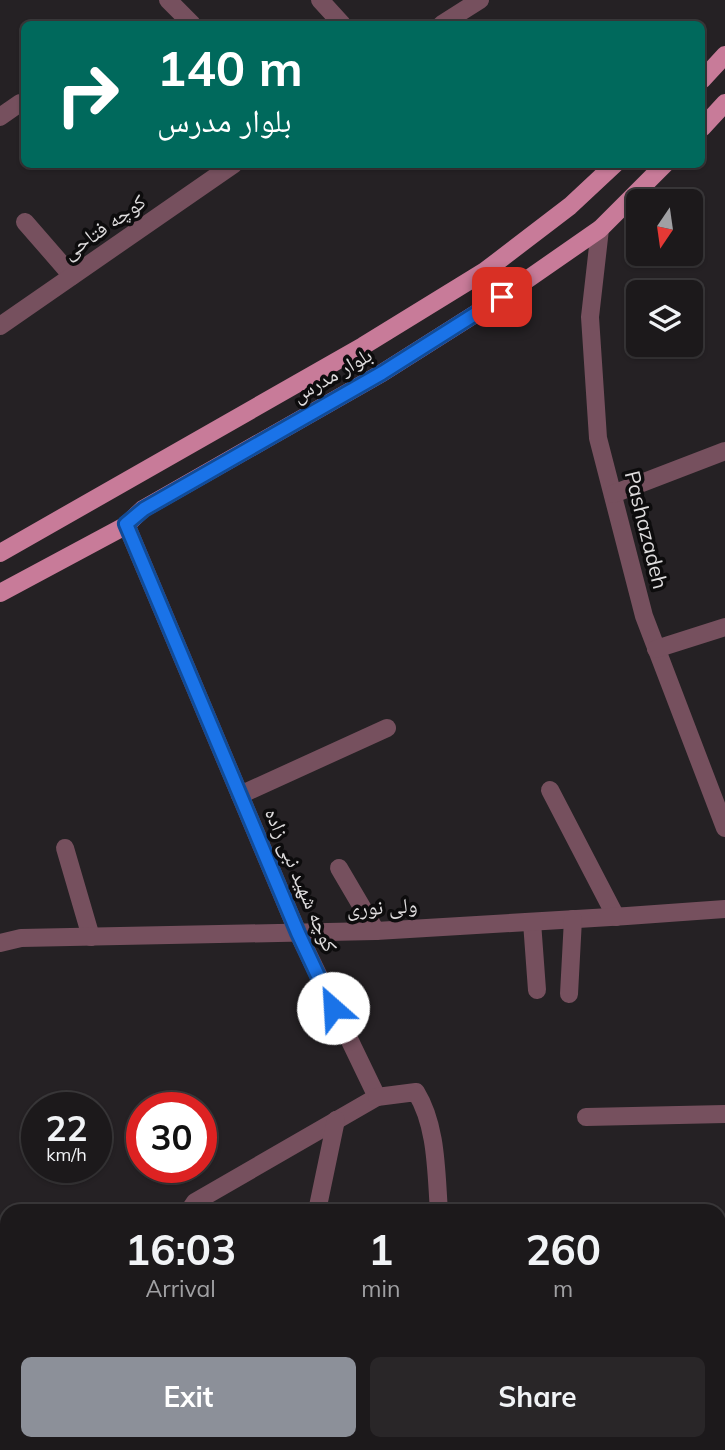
<!DOCTYPE html>
<html lang="en">
<head>
<meta charset="utf-8">
<style>
  body { margin:0; font-family:Mulish,"Noto Naskh Arabic",sans-serif; background:#292628; color:#f1f3f6; height:100vh; display:flex; flex-direction:column; font-size:26px; white-space:nowrap }
  * { box-sizing:border-box; margin:0 }
  p { font-size:23px; color:#a0a0a3 }
  .icon { flex:none; width:38px; height:38px; fill:none; stroke:currentColor; stroke-width:2; stroke-linecap:round; stroke-linejoin:round }
  .map { position:relative; flex:1; overflow:hidden }
  .sheet { position:absolute; left:0px; top:1204px; width:726px; height:247px; display:flex; flex-direction:column; background:#1c191b; border-radius:21px 21px 0 0; box-shadow:0 2px 5px #0004,0 0 0 2px #3a383a }
  .sheet>* { flex:none }
  .banner { position:absolute; left:21px; top:21px; width:684px; height:147px; border-radius:10px; box-shadow:0 2px 5px #0004,0 0 0 2px #3a383a; background:#00695c; color:#fff; overflow:hidden }
  .needle { width:46px; rotate:193deg }
  .buttons { position:absolute; left:626px; top:189px; display:grid; gap:14px }
  .buttons a { display:grid; place-items:center; width:77px; height:77px; border-radius:10px; background:#1c191b; box-shadow:0 2px 5px #0004,0 0 0 2px #3a383a; font-size:35px }
  .speed { position:absolute; left:21px; top:1092px; display:flex; gap:14px; font-size:35px; font-weight:700; text-align:center }
  .speed>* { display:grid; place-content:center; width:91px; height:91px; border-radius:50%; background:#1c191b; box-shadow:0 2px 5px #0004,0 0 0 2px #3a383a; line-height:1 }
  .speed small { font-size:18px; font-weight:400 }
  .speed .limit { border:10px solid #d22; background:#fff; color:#111 }
  .pin { position:absolute; display:grid; place-items:center; width:60px; height:60px; color:#fff; margin:-30px; border-radius:14px; box-shadow:0 4px 10px #0006 }
  .me { position:absolute; width:77px; margin:-38px; rotate:334deg; stroke-linejoin:round; filter:drop-shadow(0 0 5px #0008) }
  .turn { display:flex; align-items:center; gap:24px; height:147px; padding:0 21px; font-size:32px }
  .turn .icon { width:91px; height:91px; stroke-width:2.5 }
  .turn b { display:block; font-size:49px; line-height:60px }
  .eta { display:flex; justify-content:space-evenly; align-items:center; height:119px; text-align:center }
  .eta b { font-size:42px; font-weight:700; line-height:49px }
  .button { display:flex; gap:14px; margin-top:auto; padding:14px 21px }
  .button a { flex:1; height:80px; border-radius:10px; background:#8c9099; color:#fff; font-size:28px; font-weight:700; line-height:80px; text-align:center }
  .button a+a { background:#292628; color:#f1f3f6 }
  .map>svg:first-child { display:block }
  .lines { fill:none; stroke-linecap:round; stroke-linejoin:round }
  .minor { stroke:#76505e; stroke-width:18 }
  .major { stroke:#c87b99; stroke-width:18 }
  .route-casing { stroke:#114b97; stroke-width:18 }
  .route { stroke:#1a73e8; stroke-width:12 }
  .labels { text-anchor:middle; stroke-width:7; stroke-linejoin:round; paint-order:stroke }
  .street-label { font-size:21px; fill:#dedcdd; stroke:#0d0c0d }
</style>
</head>
<body>
<div class="map">
<svg width="725" height="1450" viewBox="0 0 725 1450">
  <rect width="100%" height="100%" fill="#252124"/>
  <g class="lines">
    <g class="minor">
      <path d="M 168,0 L 192,24"/>
      <path d="M 320,0 L 342,24"/>
      <path d="M 442,24 L 480,0"/>
      <path d="M 0,117 L 20,103"/>
      <path d="M 25,222 L 72,276"/>
      <path d="M 600,229 L 590,317 L 598,438 L 644,616 L 725,828"/>
      <path d="M 0,326 L 234,164"/>
      <path d="M 613,494 L 725,451"/>
      <path d="M 126,524 L 298,933 L 377,1097 L 195,1202 L 189,1211"/>
      <path d="M 656,649 L 725,627"/>
      <path d="M 550,790 L 616,917"/>
      <path d="M 240,795 L 387,728"/>
      <path d="M 65,848 L 91,937"/>
      <path d="M 339,868 L 376,931"/>
      <path d="M 532,922 L 537,990"/>
      <path d="M 0,943 L 21,938 L 376,931 L 627,916 L 725,909"/>
      <path d="M 569,994 L 573,919"/>
      <path d="M 377,1097 L 416,1092 C 437,1126 436,1172 439,1211"/>
      <path d="M 586,1117 L 725,1114"/>
      <path d="M 317,1211 L 336,1120"/>
      <path d="M 719,1290 L 725,1290"/>
      <path d="M 0,1316 L 7,1319"/>
      <path d="M 719,1434 L 725,1435"/>
      <path d="M 60,1450 L 63,1444"/>
      <path d="M 267,1450 L 269,1444"/>
    </g>
    <g class="major">
      <path d="M 702,80 L 725,55"/>
      <path d="M 702,128 L 725,103"/>
      <path d="M 0,553 L 363,346 L 485,271 L 570,206 L 615,164"/>
      <path d="M 0,593 L 125,526 L 143,509 L 382,373 L 502,297 L 600,229 L 665,164"/>
    </g>
  </g>
  <g class="lines">
    <g class="route-casing">
      <path id="route" d="M 333,1008 L 298,933 L 126,524 L 144,509 L 382,373 L 502,297"/>
    </g>
    <use href="#route" class="route"/>
  </g>
  <g class="labels">
    <g class="street-label">
      <text transform="translate(104 227) rotate(-35)" y="7">کوچه فتاحی</text>
      <text transform="translate(332 375) rotate(-30)" y="7">بلوار مدرس</text>
      <text transform="translate(646 530) rotate(76)" y="7">Pashazadeh</text>
      <text transform="translate(301 880) rotate(67)" y="7">کوچه شهید نبی زاده</text>
      <text transform="translate(382 907) rotate(-3)" y="7">ولی نوری</text>
    </g>
  </g>
</svg>
<div class="buttons">
<a><svg class="needle" viewBox="-14 -14 28 28"><path d="M0-13l5 13h-10z" fill="#e53935"/><path d="M0 13l5-13h-10z" fill="#a0a0a3"/></svg></a>
<a><svg class="icon" aria-label="layers" viewBox="0 0 24 24"><path d="M12 4l9 5-9 5-9-5zM3 14l9 5 9-5"/></svg></a>
</div>
<div class="speed"><div>22<small>km/h</small></div><div class="limit">30</div></div>
<div class="pin" style="left:502px;top:297px;background:#d93025"><svg class="icon" aria-label="arrive" viewBox="0 0 24 24"><path d="M6 21V4h12l-3 4 3 4H6"/></svg></div>
<svg class="me" style="left:333px;top:1008px" viewBox="-20 -20 40 40"><circle r="19" fill="#fff"/><path d="M0-13L10 11 0 6-10 11z" fill="#1a73e8"/></svg>
<div class="banner">
<div class="turn"><svg class="icon" aria-label="right" viewBox="0 0 24 24"><path d="M7 20v-9h11M14 6l5 5-5 5"/></svg><div><b>140 m</b>بلوار مدرس</div></div>
</div>
<section class="sheet">
<div class="eta">
<div><b>16:03</b><p>Arrival</p></div>
<div><b>1</b><p>min</p></div>
<div><b>260</b><p>m</p></div>
</div>
<div class="button"><a>Exit</a><a>Share</a></div>
</section>
</div>
</body>
</html>
